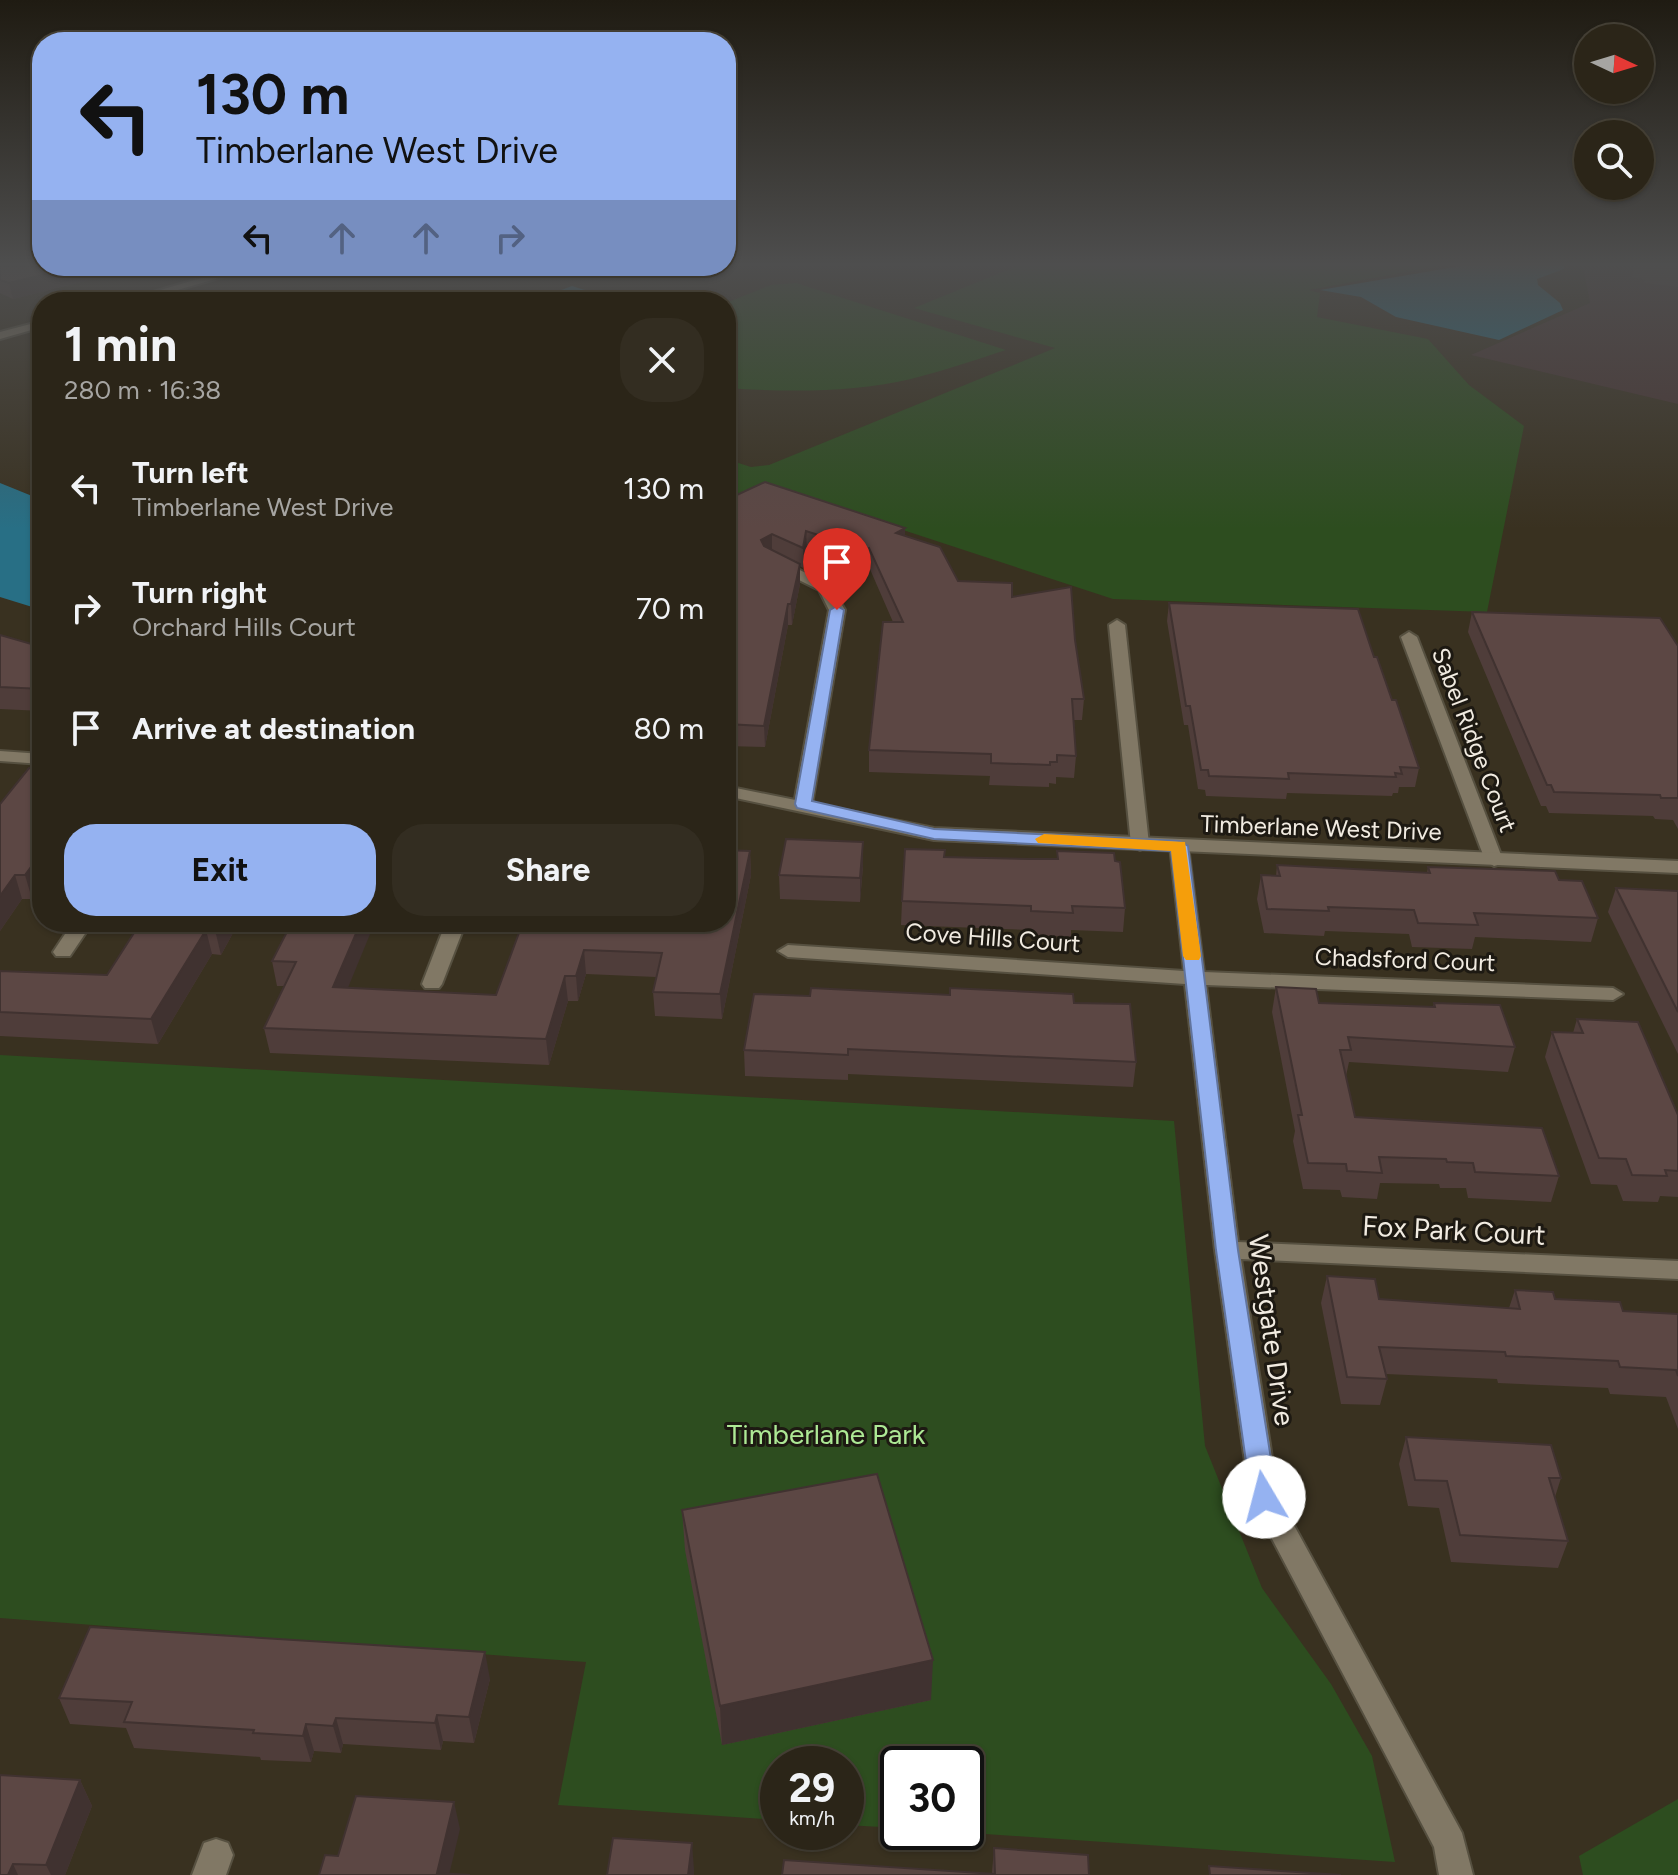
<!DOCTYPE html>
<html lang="en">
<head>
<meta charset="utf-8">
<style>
  body { margin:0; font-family:Figtree,sans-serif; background:#332d21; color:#f1f3f6; height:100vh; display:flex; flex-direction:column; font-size:30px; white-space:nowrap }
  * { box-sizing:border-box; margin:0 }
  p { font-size:26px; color:#a6a5a2 }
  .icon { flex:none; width:44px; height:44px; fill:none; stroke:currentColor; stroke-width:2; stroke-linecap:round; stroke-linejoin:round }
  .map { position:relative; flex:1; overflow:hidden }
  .details { position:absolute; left:32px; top:292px; width:704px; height:640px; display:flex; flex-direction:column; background:#2b2518; border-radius:32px; box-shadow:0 2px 6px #0004,0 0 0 2px #474237 }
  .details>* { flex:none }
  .top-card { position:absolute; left:32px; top:32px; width:704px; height:244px; border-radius:32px; box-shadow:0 2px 6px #0004,0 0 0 2px #474237; background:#95b2f1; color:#111; overflow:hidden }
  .needle { width:52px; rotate:94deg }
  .buttons { position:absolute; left:1574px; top:24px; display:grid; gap:16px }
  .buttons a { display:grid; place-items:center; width:80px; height:80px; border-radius:50%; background:#2b2518; box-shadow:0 2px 6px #0004,0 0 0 2px #474237; font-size:40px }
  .speed { position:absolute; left:760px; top:1746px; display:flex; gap:16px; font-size:40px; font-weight:700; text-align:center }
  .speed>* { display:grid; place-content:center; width:104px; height:104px; border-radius:50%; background:#2b2518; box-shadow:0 2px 6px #0004,0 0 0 2px #474237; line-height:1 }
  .speed small { font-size:20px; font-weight:400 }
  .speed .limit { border:4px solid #111; border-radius:12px; background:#fff; color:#111 }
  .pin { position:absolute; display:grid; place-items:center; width:68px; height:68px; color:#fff; margin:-82px -34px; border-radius:50% 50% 50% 0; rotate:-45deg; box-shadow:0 0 8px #0007 }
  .pin .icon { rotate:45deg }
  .me { position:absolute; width:88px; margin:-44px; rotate:352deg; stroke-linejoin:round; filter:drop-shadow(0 0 6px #0008) }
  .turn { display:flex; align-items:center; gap:28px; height:168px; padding:0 32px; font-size:36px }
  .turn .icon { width:104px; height:104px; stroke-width:2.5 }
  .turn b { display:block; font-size:56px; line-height:68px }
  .lanes { display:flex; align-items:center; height:76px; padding:0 32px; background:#0003; justify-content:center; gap:40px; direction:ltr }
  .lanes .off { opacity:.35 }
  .round { display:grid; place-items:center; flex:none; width:84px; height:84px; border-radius:32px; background:#332d21 }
  .overview { display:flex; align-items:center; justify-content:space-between; height:136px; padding:0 32px }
  h1 { font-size:48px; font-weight:700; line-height:60px }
  .action { display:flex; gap:16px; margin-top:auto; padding:16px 32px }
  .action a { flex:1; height:92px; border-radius:32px; background:#95b2f1; color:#111; font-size:32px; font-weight:700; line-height:92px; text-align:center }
  .action a+a { background:#332d21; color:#f1f3f6 }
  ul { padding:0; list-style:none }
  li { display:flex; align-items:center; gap:24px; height:120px; padding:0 32px }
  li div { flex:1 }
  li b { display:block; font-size:30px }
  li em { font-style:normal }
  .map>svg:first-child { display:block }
  .education { fill:#483432 }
  .green { fill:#2d4d1f }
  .water { fill:#286f85 }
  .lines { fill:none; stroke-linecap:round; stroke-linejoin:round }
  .minor-casing { stroke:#565040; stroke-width:4 }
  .tertiary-casing { stroke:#565040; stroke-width:4 }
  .minor { fill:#817865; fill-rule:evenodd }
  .tertiary { fill:#817865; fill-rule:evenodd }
  .wall { fill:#4f3d3a }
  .shaded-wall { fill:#403230 }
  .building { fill:#5c4744; stroke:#403230; stroke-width:2 }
  .route { fill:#95b2f1; stroke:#61749d; stroke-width:2 }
  .slow { fill:#f59e0b }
  .labels { text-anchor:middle; stroke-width:6; stroke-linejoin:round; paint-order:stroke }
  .street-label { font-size:24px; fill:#f1ebe1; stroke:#1d1912 }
  .near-street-label { font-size:28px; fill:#f1ebe1; stroke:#1d1912 }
  .near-park-label { font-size:28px; fill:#ade995; stroke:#1d1912 }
</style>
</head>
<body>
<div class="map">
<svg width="1678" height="1875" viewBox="0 0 1678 1875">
  <rect width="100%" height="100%" fill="#393120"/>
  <path class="education" d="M 1583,266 L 1678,266 L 1678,404 L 1471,355 L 1590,303 Z"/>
  <g class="green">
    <path d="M 1017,266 L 1438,266 L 1309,290 L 1320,293 L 1317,317 L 1428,339 L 1469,385 L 1524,426 L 1487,612 L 1113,599 L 769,486 L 726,518 L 726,459 L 751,467 L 769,465 L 1055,348 L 914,308 Z"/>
    <path d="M 796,283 L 1006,350 C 975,360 943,371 911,379 C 851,393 787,392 726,388 L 726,303 L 771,285 Z"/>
    <path d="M 0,1055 L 1174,1121 L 1205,1446 L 1262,1588 L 1331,1684 L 1372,1756 L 1395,1862 L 956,1832 L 966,1832 L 966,1764 L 898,1764 L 898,1828 L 846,1825 L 846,1764 L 778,1764 L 778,1820 L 558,1805 L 586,1662 L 0,1618 Z"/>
    <path d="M 1678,1799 L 1678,1875 L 1583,1875 L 1579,1856 Z"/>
  </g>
  <g class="water">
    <path d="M 1461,266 L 1564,266 L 1564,269 L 1537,279 L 1538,285 L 1560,303 L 1563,310 L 1499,340 L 1396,317 L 1361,297 L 1320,290 Z"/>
    <path d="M 572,286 L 607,297 L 591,302 L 529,302 Z"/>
    <path d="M 0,483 L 42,500 L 42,610 L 0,597 Z"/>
  </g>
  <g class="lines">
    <g class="minor-casing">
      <g id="minor">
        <path d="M 243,266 L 260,266 L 136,302 L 119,302 Z"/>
        <path d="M 42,321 L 42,327 L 0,339 L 0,332 Z"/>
        <path d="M 778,560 L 830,584 L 845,610 L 812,804 L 803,809 L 794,804 L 829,610 L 819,590 L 773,567 L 771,564 Z"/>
        <path d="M 1117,620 L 1125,625 L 1149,844 L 1140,850 L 1131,844 L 1109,625 Z"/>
        <path d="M 1409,632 L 1417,637 L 1503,860 L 1501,864 L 1494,866 L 1485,860 L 1401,637 Z"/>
        <path d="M 1179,840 L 1188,846 L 1204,972 L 1613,988 L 1623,994 L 1613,1000 L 1206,985 L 1238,1242 L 1678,1261 L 1678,1279 L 1241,1259 L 1278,1496 L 1462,1833 L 1473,1875 L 1439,1875 L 1434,1847 L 1250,1497 L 1215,1250 L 1185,984 L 788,957 L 778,951 L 788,945 L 1184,971 L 1170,846 Z"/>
        <path d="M 73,922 L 93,922 L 70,956 L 56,956 L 53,952 Z"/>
        <path d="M 446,922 L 466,922 L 442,984 L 439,988 L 425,988 L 422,984 Z"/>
        <path d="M 216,1839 L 228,1843 L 233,1855 L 226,1875 L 192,1875 L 204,1843 Z"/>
      </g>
    </g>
    <g class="tertiary-casing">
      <g id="tertiary">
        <path d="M 0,751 L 42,754 L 42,764 L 0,761 Z"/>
        <path d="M 726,786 L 934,828 L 1678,861 L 1678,873 L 934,840 L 726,796 Z"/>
      </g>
    </g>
    <use href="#minor" class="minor"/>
    <use href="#tertiary" class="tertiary"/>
  </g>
  <g class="wall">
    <path d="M 0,266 L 117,266 L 98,278 L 13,299 L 0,293 Z"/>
    <path d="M 1633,266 L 1678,266 L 1678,287 L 1644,283 L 1645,279 L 1632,278 Z"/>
    <path d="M 726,500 L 905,536 L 958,581 L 1012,597 L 1075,640 L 1084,699 L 1082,720 L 1074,720 L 1076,756 L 1074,778 L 1056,777 L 1056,784 L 1049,783 L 1049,787 L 989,785 L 990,776 L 869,772 L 869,750 L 893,622 L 869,567 L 865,569 L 807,550 L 803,568 L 800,566 L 800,584 L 792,625 L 788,625 L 765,747 L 726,746 Z"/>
    <path d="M 1169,603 L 1374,657 L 1419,768 L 1415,787 L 1399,787 L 1398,793 L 1393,793 L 1392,796 L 1287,793 L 1286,799 L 1206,796 L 1205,790 L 1198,789 L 1188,725 L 1184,725 L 1167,621 Z"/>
    <path d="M 1472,612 L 1678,646 L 1678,829 L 1673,820 L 1655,819 L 1653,816 L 1549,813 L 1546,806 L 1541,806 L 1468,632 Z"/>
    <path d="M 0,635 L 42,647 L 42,711 L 0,709 Z"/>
    <path d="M 42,769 L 42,885 L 32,899 L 22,899 L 0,931 L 0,804 Z"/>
    <path d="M 750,851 L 751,875 L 722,1019 L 655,1016 L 653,992 L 656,977 L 586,974 L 578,1001 L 568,1001 L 549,1065 L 270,1053 L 264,1028 L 285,986 L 277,986 L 272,961 L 292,922 L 348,988 L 496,995 L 523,922 L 726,922 Z"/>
    <path d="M 1057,851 L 1115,861 L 1125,908 L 1123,932 L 1071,930 L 1071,937 L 1030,935 L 1029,930 L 901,925 L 902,901 L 944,857 L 1057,859 Z"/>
    <path d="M 1277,865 L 1427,873 L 1428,867 L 1559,880 L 1598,918 L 1591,942 L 1475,937 L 1472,949 L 1412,947 L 1409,934 L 1325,931 L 1324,936 L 1264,933 L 1257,899 L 1261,875 L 1276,876 Z"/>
    <path d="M 863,866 L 860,902 L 780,899 L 779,875 Z"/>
    <path d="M 1616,888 L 1678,891 L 1678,1054 L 1608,912 Z"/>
    <path d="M 141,922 L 239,922 L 221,955 L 212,954 L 158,1044 L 0,1036 L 0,971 L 107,975 Z"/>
    <path d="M 1276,987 L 1319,1003 L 1433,1007 L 1434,1003 L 1515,1047 L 1508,1072 L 1349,1062 L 1346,1076 L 1355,1117 L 1559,1176 L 1551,1202 L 1468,1198 L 1466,1188 L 1440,1188 L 1439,1184 L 1380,1183 L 1377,1199 L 1342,1197 L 1340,1190 L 1303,1189 L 1293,1141 L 1295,1131 L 1272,1012 Z"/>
    <path d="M 810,996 L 1074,1003 L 1136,1062 L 1133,1087 L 848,1074 L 848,1080 L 745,1076 L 744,1050 Z"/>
    <path d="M 1577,1019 L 1678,1115 L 1678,1197 L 1660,1196 L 1658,1202 L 1623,1201 L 1617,1185 L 1591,1184 L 1545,1057 L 1552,1032 L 1573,1033 Z"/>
    <path d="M 1327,1276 L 1379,1299 L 1509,1308 L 1515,1290 L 1555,1299 L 1623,1311 L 1678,1314 L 1678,1429 L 1666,1397 L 1610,1394 L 1608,1388 L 1498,1383 L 1497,1379 L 1386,1374 L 1387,1379 L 1380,1405 L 1341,1404 L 1321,1303 Z"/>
    <path d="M 1406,1437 L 1561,1478 L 1555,1497 L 1568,1541 L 1558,1568 L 1451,1562 L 1439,1508 L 1408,1506 L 1399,1464 Z"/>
    <path d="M 682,1510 L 931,1700 L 722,1745 L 685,1550 Z"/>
    <path d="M 490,1679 L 474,1743 L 443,1741 L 441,1750 L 343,1744 L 341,1753 L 314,1751 L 311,1762 L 261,1760 L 260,1757 L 134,1748 L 126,1728 L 70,1724 L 59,1698 Z"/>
    <path d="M 80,1780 L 92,1806 L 65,1875 L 0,1875 Z"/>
    <path d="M 994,1848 L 1089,1875 L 992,1873 Z"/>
  </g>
  <g class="shaded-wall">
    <path d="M 80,266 L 117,266 L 98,278 L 13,299 L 9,283 Z"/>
    <path d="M 905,528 L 905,547 L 896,533 Z"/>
    <path d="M 806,531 L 807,550 L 803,568 L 803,548 Z"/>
    <path d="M 772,534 L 772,553 L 761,559 L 761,540 Z"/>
    <path d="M 869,548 L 869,567 L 865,569 L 865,550 Z"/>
    <path d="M 800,564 L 800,584 L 792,625 L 791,604 Z"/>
    <path d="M 788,604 L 788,625 L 765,747 L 764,726 Z"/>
    <path d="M 863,842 L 863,866 L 860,902 L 860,878 Z"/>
    <path d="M 750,851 L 751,875 L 722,1019 L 720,994 Z"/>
    <path d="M 42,852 L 42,885 L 32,899 L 25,875 Z"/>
    <path d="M 15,875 L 22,899 L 0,931 L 0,896 Z"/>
    <path d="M 220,922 L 239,922 L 221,955 L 215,930 Z"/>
    <path d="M 361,922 L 375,922 L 338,1012 L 333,987 Z"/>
    <path d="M 206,930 L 212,954 L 158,1044 L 151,1019 Z"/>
    <path d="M 584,950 L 586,974 L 578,1001 L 576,976 Z"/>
    <path d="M 565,976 L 568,1001 L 549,1065 L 546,1039 Z"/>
    <path d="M 485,1652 L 490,1679 L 474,1743 L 469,1717 Z"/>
    <path d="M 933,1660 L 931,1700 L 722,1745 L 720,1706 Z"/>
    <path d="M 437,1715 L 443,1741 L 441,1750 L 435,1723 Z"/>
    <path d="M 336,1718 L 343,1744 L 341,1753 L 333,1726 Z"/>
    <path d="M 306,1724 L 314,1751 L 311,1762 L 303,1736 Z"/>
    <path d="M 80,1780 L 92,1806 L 65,1875 L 51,1875 L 46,1865 Z"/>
    <path d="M 454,1802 L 460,1829 L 449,1875 L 437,1873 Z"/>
    <path d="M 692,1843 L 694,1870 L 694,1875 L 688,1875 Z"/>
    <path d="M 13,1864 L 18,1875 L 8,1875 Z"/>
  </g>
  <g class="building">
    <path d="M 0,266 L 80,266 L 9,283 L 0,280 Z"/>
    <path d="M 765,482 L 905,528 L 896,533 L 940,547 L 958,581 L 1012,583 L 1012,597 L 1071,587 L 1075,640 L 1084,699 L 1072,699 L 1076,756 L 1057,755 L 1057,762 L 1050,762 L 1050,765 L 991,763 L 991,754 L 869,750 L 883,622 L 903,622 L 869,548 L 865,550 L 806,531 L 803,548 L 772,534 L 761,540 L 764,546 L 800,564 L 791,604 L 788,604 L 764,726 L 726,724 L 726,500 Z"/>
    <path d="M 1169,603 L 1358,609 L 1374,657 L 1377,657 L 1392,700 L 1396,700 L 1419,768 L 1400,767 L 1402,774 L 1395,773 L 1396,777 L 1288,773 L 1289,779 L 1209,776 L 1208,770 L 1201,770 L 1190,706 L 1186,706 Z"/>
    <path d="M 1472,612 L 1660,618 L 1678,646 L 1678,798 L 1661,798 L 1660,795 L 1554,792 L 1551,785 L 1547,785 Z"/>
    <path d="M 0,635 L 42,647 L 42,689 L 0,687 Z"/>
    <path d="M 29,768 L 42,769 L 42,852 L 25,875 L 15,875 L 0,896 L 0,804 Z"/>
    <path d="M 786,839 L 863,842 L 860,878 L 779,875 Z"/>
    <path d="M 905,849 L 945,850 L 944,857 L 1030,859 L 1058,859 L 1057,851 L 1114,853 L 1115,861 L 1120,862 L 1125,908 L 1072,906 L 1073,913 L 1031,911 L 1031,906 L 902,901 Z"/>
    <path d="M 726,850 L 750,851 L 720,994 L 653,992 L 662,953 L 584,950 L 576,976 L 565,976 L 546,1039 L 264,1028 L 296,962 L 272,961 L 292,922 L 361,922 L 333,987 L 496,995 L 523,922 L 726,922 Z"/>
    <path d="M 1277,865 L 1430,873 L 1428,867 L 1555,871 L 1559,880 L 1582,881 L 1598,918 L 1474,913 L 1478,925 L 1418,923 L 1414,910 L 1328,907 L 1329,911 L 1267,909 L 1261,875 L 1280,876 Z"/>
    <path d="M 1616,888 L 1678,891 L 1678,1012 Z"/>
    <path d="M 141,922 L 220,922 L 215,930 L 206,930 L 151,1019 L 0,1012 L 0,971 L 107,975 Z"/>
    <path d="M 1276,987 L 1316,989 L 1319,1003 L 1435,1007 L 1434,1003 L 1500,1005 L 1515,1047 L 1348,1037 L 1351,1050 L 1340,1050 L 1355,1117 L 1542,1128 L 1559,1176 L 1475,1172 L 1473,1163 L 1447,1162 L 1446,1159 L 1379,1157 L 1382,1173 L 1347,1171 L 1346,1164 L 1308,1163 L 1298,1115 L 1302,1115 Z"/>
    <path d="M 811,988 L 950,995 L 950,988 L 1073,994 L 1074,1003 L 1130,1004 L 1136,1062 L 848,1049 L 848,1055 L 744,1050 L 754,994 L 810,996 Z"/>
    <path d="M 1577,1019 L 1638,1022 L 1678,1115 L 1678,1171 L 1665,1170 L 1667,1176 L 1632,1175 L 1626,1159 L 1599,1158 L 1552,1032 L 1583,1033 Z"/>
    <path d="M 1327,1276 L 1375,1279 L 1379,1299 L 1520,1309 L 1515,1290 L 1553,1292 L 1555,1299 L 1620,1302 L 1623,1311 L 1678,1314 L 1678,1376 L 1676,1370 L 1620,1367 L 1618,1361 L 1506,1356 L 1505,1352 L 1379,1347 L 1387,1379 L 1347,1377 Z"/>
    <path d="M 1406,1437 L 1551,1445 L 1561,1478 L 1549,1478 L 1568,1541 L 1460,1535 L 1447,1481 L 1415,1480 Z"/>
    <path d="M 877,1474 L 933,1660 L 720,1706 L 682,1510 Z"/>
    <path d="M 90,1627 L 485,1652 L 469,1717 L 437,1715 L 435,1723 L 336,1718 L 333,1726 L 306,1724 L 303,1736 L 253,1733 L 254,1730 L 124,1722 L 132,1702 L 59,1698 Z"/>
    <path d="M 0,1775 L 80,1780 L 46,1865 L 13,1864 L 8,1875 L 0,1875 Z"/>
    <path d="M 356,1796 L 454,1802 L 437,1873 L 470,1875 L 319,1875 L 325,1855 L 338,1856 Z"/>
    <path d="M 613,1838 L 692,1843 L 688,1875 L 607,1875 Z"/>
    <path d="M 994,1848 L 1088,1855 L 1089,1875 L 782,1875 L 784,1860 L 995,1874 Z"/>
    <path d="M 1209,1866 L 1341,1875 L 1210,1875 Z"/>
  </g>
  <linearGradient id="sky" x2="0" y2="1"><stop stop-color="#1f1b12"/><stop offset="0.5" stop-color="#4e4e4e"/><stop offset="1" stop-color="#4e4e4e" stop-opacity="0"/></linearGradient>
  <rect width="1678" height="529" fill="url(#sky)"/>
  <path class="route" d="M 837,606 L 844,610 L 812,801 L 934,829 L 1179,841 L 1188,846 L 1238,1250 L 1277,1497 L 1273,1505 L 1264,1508 L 1255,1505 L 1251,1497 L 1216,1250 L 1171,851 L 934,839 L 797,808 L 795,804 L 830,610 Z"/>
  <path class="slow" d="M 1044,834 L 1185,842 L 1201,956 L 1199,960 L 1186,960 L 1183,956 L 1171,851 L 1038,843 L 1035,839 Z"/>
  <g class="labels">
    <g class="street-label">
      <text transform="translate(1474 740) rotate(69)" y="8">Sabel Ridge Court</text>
      <text transform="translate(1321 828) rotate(2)" y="8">Timberlane West Drive</text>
      <text transform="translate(993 938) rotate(4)" y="8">Cove Hills Court</text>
      <text transform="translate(1405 960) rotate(2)" y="8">Chadsford Court</text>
    </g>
    <g class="near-street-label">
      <text transform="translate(1454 1230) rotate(3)" y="10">Fox Park Court</text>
      <text transform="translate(1272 1330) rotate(82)" y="10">Westgate Drive</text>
    </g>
    <g class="near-park-label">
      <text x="826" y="1444">Timberlane Park</text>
    </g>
  </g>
</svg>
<div class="buttons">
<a><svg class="needle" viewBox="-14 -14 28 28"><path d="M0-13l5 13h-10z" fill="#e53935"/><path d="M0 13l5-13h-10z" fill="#a6a5a2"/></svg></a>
<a><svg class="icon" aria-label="search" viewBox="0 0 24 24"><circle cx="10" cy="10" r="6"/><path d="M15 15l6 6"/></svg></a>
</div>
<div class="speed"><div>29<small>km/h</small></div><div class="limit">30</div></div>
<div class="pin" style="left:837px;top:610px;background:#d93025"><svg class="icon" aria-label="arrive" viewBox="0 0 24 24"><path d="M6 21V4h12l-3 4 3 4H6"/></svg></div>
<svg class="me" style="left:1264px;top:1497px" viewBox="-20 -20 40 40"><circle r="19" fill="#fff"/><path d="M0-13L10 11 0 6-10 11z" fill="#95b2f1"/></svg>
<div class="top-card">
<div class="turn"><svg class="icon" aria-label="left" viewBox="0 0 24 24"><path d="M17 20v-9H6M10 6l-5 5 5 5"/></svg><div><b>130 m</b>Timberlane West Drive</div></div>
<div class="lanes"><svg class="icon" aria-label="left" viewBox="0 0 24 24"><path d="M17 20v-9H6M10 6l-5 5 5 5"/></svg><svg class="icon off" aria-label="ahead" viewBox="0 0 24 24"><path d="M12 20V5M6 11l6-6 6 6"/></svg><svg class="icon off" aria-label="ahead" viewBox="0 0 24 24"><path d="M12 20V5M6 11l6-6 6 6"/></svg><svg class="icon off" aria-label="right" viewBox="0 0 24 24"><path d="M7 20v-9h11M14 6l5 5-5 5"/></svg></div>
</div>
<section class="details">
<div class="overview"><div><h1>1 min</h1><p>280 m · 16:38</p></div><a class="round"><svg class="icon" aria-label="close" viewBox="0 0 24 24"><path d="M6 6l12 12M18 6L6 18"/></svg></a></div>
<ul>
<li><svg class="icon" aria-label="left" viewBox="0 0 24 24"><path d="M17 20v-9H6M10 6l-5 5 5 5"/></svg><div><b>Turn left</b><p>Timberlane West Drive</p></div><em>130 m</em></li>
<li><svg class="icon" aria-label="right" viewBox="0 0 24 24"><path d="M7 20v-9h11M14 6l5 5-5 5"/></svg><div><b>Turn right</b><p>Orchard Hills Court</p></div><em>70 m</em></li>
<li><svg class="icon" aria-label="arrive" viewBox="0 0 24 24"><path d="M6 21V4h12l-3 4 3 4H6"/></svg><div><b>Arrive at destination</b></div><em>80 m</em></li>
</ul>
<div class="action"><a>Exit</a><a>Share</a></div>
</section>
</div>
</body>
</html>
